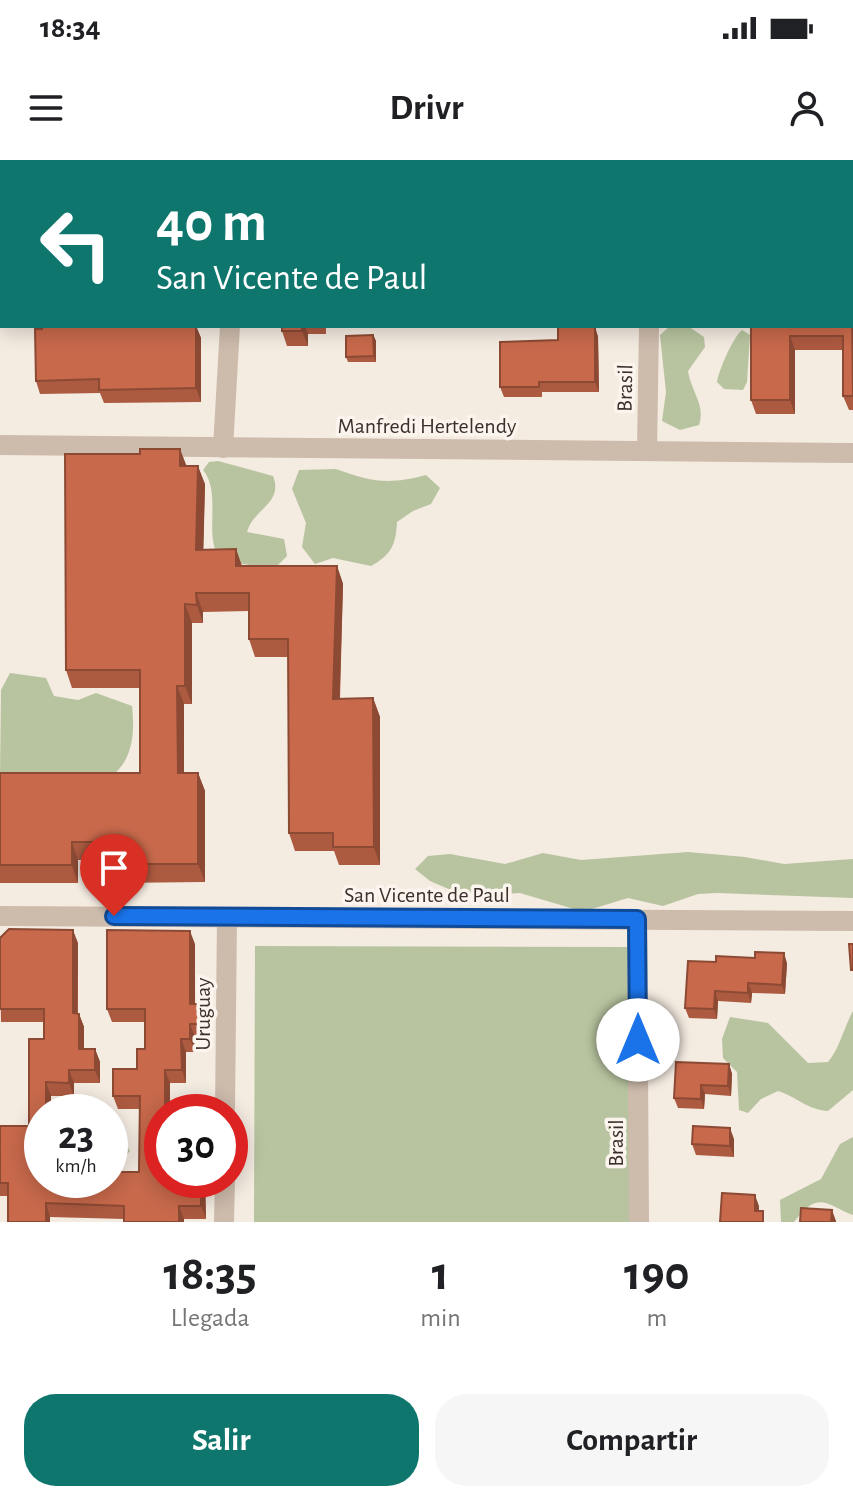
<!DOCTYPE html>
<html lang="es">
<head>
<meta charset="utf-8">
<style>
  body { margin:0; font-family:"Alegreya Sans",sans-serif; background:#f6f6f6; color:#202124; height:100vh; display:flex; flex-direction:column; font-size:30px; white-space:nowrap }
  * { box-sizing:border-box; margin:0 }
  p { font-size:26px; color:#757577 }
  .icon { flex:none; width:44px; height:44px; fill:none; stroke:currentColor; stroke-width:2; stroke-linecap:round; stroke-linejoin:round }
  .map { position:relative; height:1062px; overflow:hidden }
  .drawer { display:flex; flex-direction:column; background:#fff; flex:1 }
  .drawer>* { flex:none }
  .top-card { position:absolute; left:0px; top:0px; width:854px; height:168px; box-shadow:0 4px 20px #0003; background:#0f766e; color:#fff; overflow:hidden }
  .speed { position:absolute; left:24px; top:934px; display:flex; gap:16px; font-size:40px; font-weight:700; text-align:center }
  .speed>* { display:grid; place-content:center; width:104px; height:104px; border-radius:50%; background:#fff; box-shadow:0 4px 20px #0003; line-height:1 }
  .speed small { font-size:20px; font-weight:400 }
  .speed .limit { border:12px solid #d22; background:#fff; color:#111 }
  .pin { position:absolute; display:grid; place-items:center; width:68px; height:68px; color:#fff; margin:-82px -34px; border-radius:50% 50% 50% 0; rotate:-45deg; box-shadow:0 0 8px #0007 }
  .pin .icon { rotate:45deg }
  .me { position:absolute; width:88px; margin:-44px; rotate:0deg; stroke-linejoin:round; filter:drop-shadow(0 0 6px #0008) }
  .turn { display:flex; align-items:center; gap:28px; height:168px; padding:0 24px; font-size:36px }
  .turn .icon { width:104px; height:104px; stroke-width:2.5 }
  .turn b { display:block; font-size:56px; line-height:68px }
  .eta { display:flex; justify-content:space-evenly; align-items:center; height:136px; text-align:center }
  .eta b { font-size:48px; font-weight:600; line-height:56px }
  .action { display:flex; gap:16px; margin-top:auto; padding:16px 24px }
  .action a { flex:1; height:92px; border-radius:32px; background:#0f766e; color:#fff; font-size:32px; font-weight:600; line-height:92px; text-align:center }
  .action a+a { background:#f6f6f6; color:#202124 }
  .status { display:flex; justify-content:space-between; align-items:center; height:56px; padding:0 40px; background:#fff; direction:ltr }
  .status svg { height:22px; fill:currentColor }
  header { display:flex; justify-content:space-between; align-items:center; height:104px; padding:0 24px; background:#fff; font-size:36px; font-weight:600 }
  .map>svg:first-child { display:block }
  .green { fill:#b8c4a0 }
  .lines { fill:none; stroke-linecap:round; stroke-linejoin:round }
  .minor { stroke:#cdbbac; stroke-width:20 }
  .tertiary { stroke:#cdbbac; stroke-width:20 }
  .wall { fill:#ac5a40 }
  .shaded-wall { fill:#8c4a34 }
  .building { fill:#c8694b; stroke:#8c4a34; stroke-width:2 }
  .route-casing { stroke:#114b97; stroke-width:20 }
  .route { stroke:#1a73e8; stroke-width:14 }
  .labels { text-anchor:middle; stroke-width:7; stroke-linejoin:round; paint-order:stroke }
  .street-label { font-size:22px; fill:#3b302b; stroke:#fbf5ee }
</style>
</head>
<body>
<div class="status"><b>18:34</b><svg viewBox="0 0 49 12"><path d="M0 12V9h3v3zM5 12V6h3v6zM10 12V3h3v9zM15 12V0h3v12zM26 1h20v11H26zM47 4h2v5h-2z"/></svg></div>
<header><svg class="icon" aria-label="menu" viewBox="0 0 24 24"><path d="M4 6h16M4 12h16M4 18h16"/></svg>Drivr<svg class="icon" aria-label="person" viewBox="0 0 24 24"><circle cx="12" cy="8" r="4"/><path d="M4 21q1-7 8-7t8 7"/></svg></header>
<div class="map">
<svg width="853" height="1062" viewBox="0 0 853 1062">
  <rect width="100%" height="100%" fill="#f4ebe1"/>
  <g class="green">
    <path d="M 0,0 L 154,0 L 154,2 L 2,2 L 2,64 Z"/>
    <path d="M 670,166 L 688,166 L 704,177 L 705,187 L 688,211 C 691,231 706,246 699,265 L 680,270 L 662,261 L 666,232 L 660,175 Z"/>
    <path d="M 742,170 L 750,175 L 747,222 L 743,230 L 724,229 L 717,222 C 718,212 733,177 742,170 Z"/>
    <path d="M 218,301 L 273,316 C 284,343 253,349 247,372 L 284,379 L 287,396 L 274,409 C 264,410 258,407 249,405 C 243,403 235,405 229,403 C 197,391 225,336 203,310 L 209,302 Z"/>
    <path d="M 336,309 C 373,322 387,325 426,315 L 440,328 L 431,344 L 413,351 L 397,362 C 396,385 391,395 371,406 L 333,398 L 315,404 L 302,387 L 306,363 L 292,329 L 299,310 Z"/>
    <path d="M 10,513 L 46,518 L 54,536 L 78,540 L 96,533 L 132,546 C 135,573 133,599 112,616 L 0,615 L 1,530 Z"/>
    <path d="M 688,692 L 745,697 L 784,704 L 853,699 L 853,738 L 717,733 L 698,734 L 663,746 L 628,738 L 592,749 L 574,749 L 520,733 L 465,736 L 430,721 L 415,709 L 428,696 L 450,694 L 505,704 L 543,693 L 581,700 Z"/>
    <path d="M 255,786 L 631,787 L 631,1062 L 254,1062 Z"/>
    <path d="M 853,851 L 853,930 L 828,951 C 808,950 797,937 778,931 L 761,939 L 748,953 L 739,950 L 737,912 L 723,898 L 722,879 L 730,857 L 768,863 L 808,903 L 828,902 C 841,886 843,869 853,851 Z"/>
    <path d="M 110,961 L 130,991 L 117,1005 L 110,1004 Z"/>
    <path d="M 853,977 L 853,1055 C 826,1045 819,1029 794,1062 L 781,1062 L 780,1040 L 821,1019 L 840,984 Z"/>
  </g>
  <g class="lines">
    <g class="minor">
      <path d="M 240,2 L 240,0"/>
      <path d="M 653,2 L 653,0"/>
      <path d="M 0,285 L 853,293"/>
      <path d="M 223,288 L 230,166"/>
      <path d="M 647,291 L 649,166"/>
      <path d="M 637,759 L 639,1062"/>
      <path d="M 225,952 L 227,757"/>
      <path d="M 224,1062 L 225,1020"/>
    </g>
    <path class="tertiary" d="M 0,756 L 853,761"/>
  </g>
  <g class="wall">
    <path d="M 853,158 L 853,250 L 849,250 L 843,236 L 843,190 L 795,190 L 795,254 L 756,254 L 751,240 L 751,166 Z"/>
    <path d="M 196,166 L 201,178 L 201,242 L 104,243 L 100,233 L 40,234 L 36,221 L 42,169 Z"/>
    <path d="M 282,166 L 326,166 L 326,174 L 308,174 L 308,186 L 287,186 L 282,171 Z"/>
    <path d="M 595,167 L 598,177 L 599,232 L 542,232 L 542,237 L 504,237 L 500,227 L 558,180 Z"/>
    <path d="M 373,175 L 376,181 L 376,202 L 348,202 L 346,197 Z"/>
    <path d="M 186,306 L 205,324 L 203,389 L 236,389 L 242,406 L 337,406 L 343,424 L 340,539 L 373,538 L 380,557 L 380,705 L 339,705 L 334,691 L 295,691 L 289,673 L 288,497 L 255,497 L 249,479 L 249,451 L 203,452 L 203,463 L 192,463 L 192,544 L 184,544 L 184,613 L 198,613 L 205,631 L 205,722 L 111,723 L 105,704 L 105,700 L 78,700 L 78,723 L 0,723 L 0,613 L 140,613 L 140,528 L 72,528 L 66,510 Z"/>
    <path d="M 0,778 L 78,783 L 78,853 L 79,854 L 84,867 L 84,889 L 95,889 L 100,902 L 100,923 L 74,923 L 74,936 L 51,936 L 42,1020 L 139,1012 L 140,949 L 118,949 L 113,936 L 137,909 L 145,889 L 145,862 L 112,862 L 107,849 L 195,784 L 195,844 L 206,857 L 206,877 L 195,877 L 195,892 L 186,892 L 186,923 L 170,923 L 162,1020 L 205,1020 L 206,1059 L 184,1059 L 184,1062 L 124,1062 L 124,1059 L 50,1057 L 8,1036 L 0,1036 L 0,966 L 29,966 L 44,879 L 44,862 L 1,862 Z"/>
    <path d="M 716,802 L 787,803 L 785,834 L 752,833 L 751,843 L 718,841 L 717,859 L 689,858 L 685,848 Z"/>
    <path d="M 729,904 L 732,914 L 731,936 L 705,934 L 704,949 L 678,948 L 674,938 Z"/>
    <path d="M 734,979 L 734,997 L 696,995 L 692,984 Z"/>
  </g>
  <g class="shaded-wall">
    <path d="M 196,166 L 201,178 L 201,242 L 196,228 Z"/>
    <path d="M 302,166 L 305,166 L 308,174 L 308,186 L 302,171 Z"/>
    <path d="M 595,167 L 598,177 L 599,232 L 595,222 Z"/>
    <path d="M 373,175 L 376,181 L 376,202 L 374,196 Z"/>
    <path d="M 790,176 L 795,190 L 795,254 L 790,240 Z"/>
    <path d="M 180,289 L 187,307 L 180,306 Z"/>
    <path d="M 198,306 L 205,324 L 203,408 L 196,390 Z"/>
    <path d="M 236,389 L 242,407 L 236,406 Z"/>
    <path d="M 337,406 L 343,424 L 339,557 L 333,539 Z"/>
    <path d="M 196,433 L 203,452 L 203,463 L 197,445 Z"/>
    <path d="M 185,444 L 192,463 L 192,544 L 185,526 Z"/>
    <path d="M 177,526 L 184,544 L 184,631 L 178,613 Z"/>
    <path d="M 373,538 L 380,557 L 380,705 L 374,687 Z"/>
    <path d="M 198,613 L 205,631 L 205,722 L 198,704 Z"/>
    <path d="M 72,682 L 78,700 L 78,723 L 72,705 Z"/>
    <path d="M 73,770 L 78,783 L 77,866 L 73,853 Z"/>
    <path d="M 190,771 L 195,784 L 195,857 L 190,844 Z"/>
    <path d="M 784,793 L 787,803 L 785,834 L 782,825 Z"/>
    <path d="M 748,823 L 752,833 L 751,843 L 748,833 Z"/>
    <path d="M 715,831 L 718,841 L 717,859 L 714,849 Z"/>
    <path d="M 202,844 L 206,857 L 206,877 L 202,864 Z"/>
    <path d="M 79,854 L 84,867 L 84,902 L 79,889 Z"/>
    <path d="M 190,864 L 195,877 L 195,892 L 190,879 Z"/>
    <path d="M 181,879 L 186,892 L 186,923 L 182,910 Z"/>
    <path d="M 95,889 L 100,902 L 100,923 L 95,910 Z"/>
    <path d="M 729,904 L 732,914 L 731,936 L 728,926 Z"/>
    <path d="M 69,910 L 74,923 L 74,936 L 69,923 Z"/>
    <path d="M 165,910 L 170,923 L 170,948 L 171,952 L 167,952 L 165,946 Z"/>
    <path d="M 46,922 L 51,936 L 51,952 L 46,952 Z"/>
    <path d="M 701,925 L 705,934 L 704,949 L 701,939 Z"/>
    <path d="M 730,968 L 734,979 L 734,997 L 730,986 Z"/>
    <path d="M 201,1020 L 205,1020 L 206,1059 L 201,1046 Z"/>
    <path d="M 755,1035 L 759,1046 L 759,1062 L 755,1051 Z"/>
    <path d="M 46,1043 L 50,1057 L 50,1062 L 46,1062 Z"/>
    <path d="M 179,1046 L 184,1059 L 184,1062 L 179,1062 Z"/>
    <path d="M 832,1050 L 836,1061 L 836,1062 L 831,1062 Z"/>
  </g>
  <g class="building">
    <rect x="403" y="0" width="31" height="2"/>
    <rect x="551" y="0" width="25" height="2"/>
    <rect x="732" y="0" width="79" height="2"/>
    <path d="M 852,158 L 853,236 L 843,236 L 843,176 L 790,176 L 790,240 L 751,240 L 751,166 L 852,166 Z"/>
    <path d="M 42,166 L 196,166 L 196,228 L 99,230 L 99,219 L 36,221 L 35,169 L 42,169 Z"/>
    <rect x="282" y="166" width="20" height="5"/>
    <path d="M 558,167 L 595,167 L 595,222 L 539,222 L 539,227 L 500,227 L 500,182 L 558,180 Z"/>
    <path d="M 373,175 L 374,196 L 346,197 L 346,176 Z"/>
    <path d="M 140,289 L 180,289 L 180,306 L 198,306 L 196,390 L 236,389 L 236,406 L 337,406 L 333,539 L 373,538 L 374,687 L 333,687 L 333,673 L 289,673 L 288,479 L 249,479 L 249,433 L 196,433 L 197,445 L 185,444 L 185,526 L 177,526 L 178,613 L 198,613 L 198,704 L 105,704 L 105,682 L 72,682 L 72,705 L 0,705 L 0,613 L 140,613 L 140,510 L 66,510 L 65,294 L 140,294 Z"/>
    <path d="M 9,769 L 73,770 L 73,853 L 79,854 L 79,889 L 95,889 L 95,910 L 69,910 L 69,923 L 46,922 L 46,952 L 42,952 L 42,1020 L 110,1020 L 110,1012 L 139,1012 L 140,936 L 113,936 L 113,909 L 137,909 L 137,889 L 145,889 L 145,849 L 107,849 L 107,770 L 190,771 L 190,844 L 202,844 L 202,864 L 190,864 L 190,879 L 181,879 L 182,910 L 165,910 L 165,946 L 169,946 L 169,952 L 162,952 L 162,1020 L 201,1020 L 201,1046 L 179,1046 L 179,1062 L 124,1062 L 124,1046 L 46,1043 L 46,1062 L 8,1062 L 8,1023 L 0,1023 L 0,966 L 29,966 L 29,879 L 44,879 L 44,849 L 0,849 L 0,778 Z"/>
    <path d="M 849,784 L 853,784 L 853,810 L 851,810 Z"/>
    <path d="M 755,792 L 784,793 L 782,825 L 748,823 L 748,833 L 715,831 L 714,849 L 685,848 L 688,801 L 716,802 L 716,796 L 755,798 Z"/>
    <path d="M 676,902 L 729,904 L 728,926 L 701,925 L 701,939 L 674,938 Z"/>
    <path d="M 693,966 L 730,968 L 730,986 L 692,984 Z"/>
    <path d="M 722,1033 L 755,1035 L 755,1051 L 763,1051 L 763,1062 L 720,1062 Z"/>
    <path d="M 801,1048 L 832,1050 L 831,1062 L 800,1062 Z"/>
  </g>
  <g class="lines">
    <g class="route-casing">
      <path id="route" d="M 114,756 L 637,759 L 638,880"/>
    </g>
    <use href="#route" class="route"/>
  </g>
  <g class="labels">
    <g class="street-label">
      <text transform="translate(624 228) rotate(-89)" y="8">Brasil</text>
      <text x="427" y="273">Manfredi Hertelendy</text>
      <text x="427" y="742">San Vicente de Paul</text>
      <text transform="translate(202 854) rotate(-90)" y="8">Uruguay</text>
      <text transform="translate(615 983) rotate(-90)" y="8">Brasil</text>
    </g>
  </g>
</svg>
<div class="speed"><div>23<small>km/h</small></div><div class="limit">30</div></div>
<div class="pin" style="left:114px;top:756px;background:#d93025"><svg class="icon" aria-label="arrive" viewBox="0 0 24 24"><path d="M6 21V4h12l-3 4 3 4H6"/></svg></div>
<svg class="me" style="left:638px;top:880px" viewBox="-20 -20 40 40"><circle r="19" fill="#fff"/><path d="M0-13L10 11 0 6-10 11z" fill="#1a73e8"/></svg>
<div class="top-card">
<div class="turn"><svg class="icon" aria-label="left" viewBox="0 0 24 24"><path d="M17 20v-9H6M10 6l-5 5 5 5"/></svg><div><b>40 m</b>San Vicente de Paul</div></div>
</div>
</div>
<section class="drawer">
<div class="eta">
<div><b>18:35</b><p>Llegada</p></div>
<div><b>1</b><p>min</p></div>
<div><b>190</b><p>m</p></div>
</div>
<div class="action"><a>Salir</a><a>Compartir</a></div>
</section>
</body>
</html>
